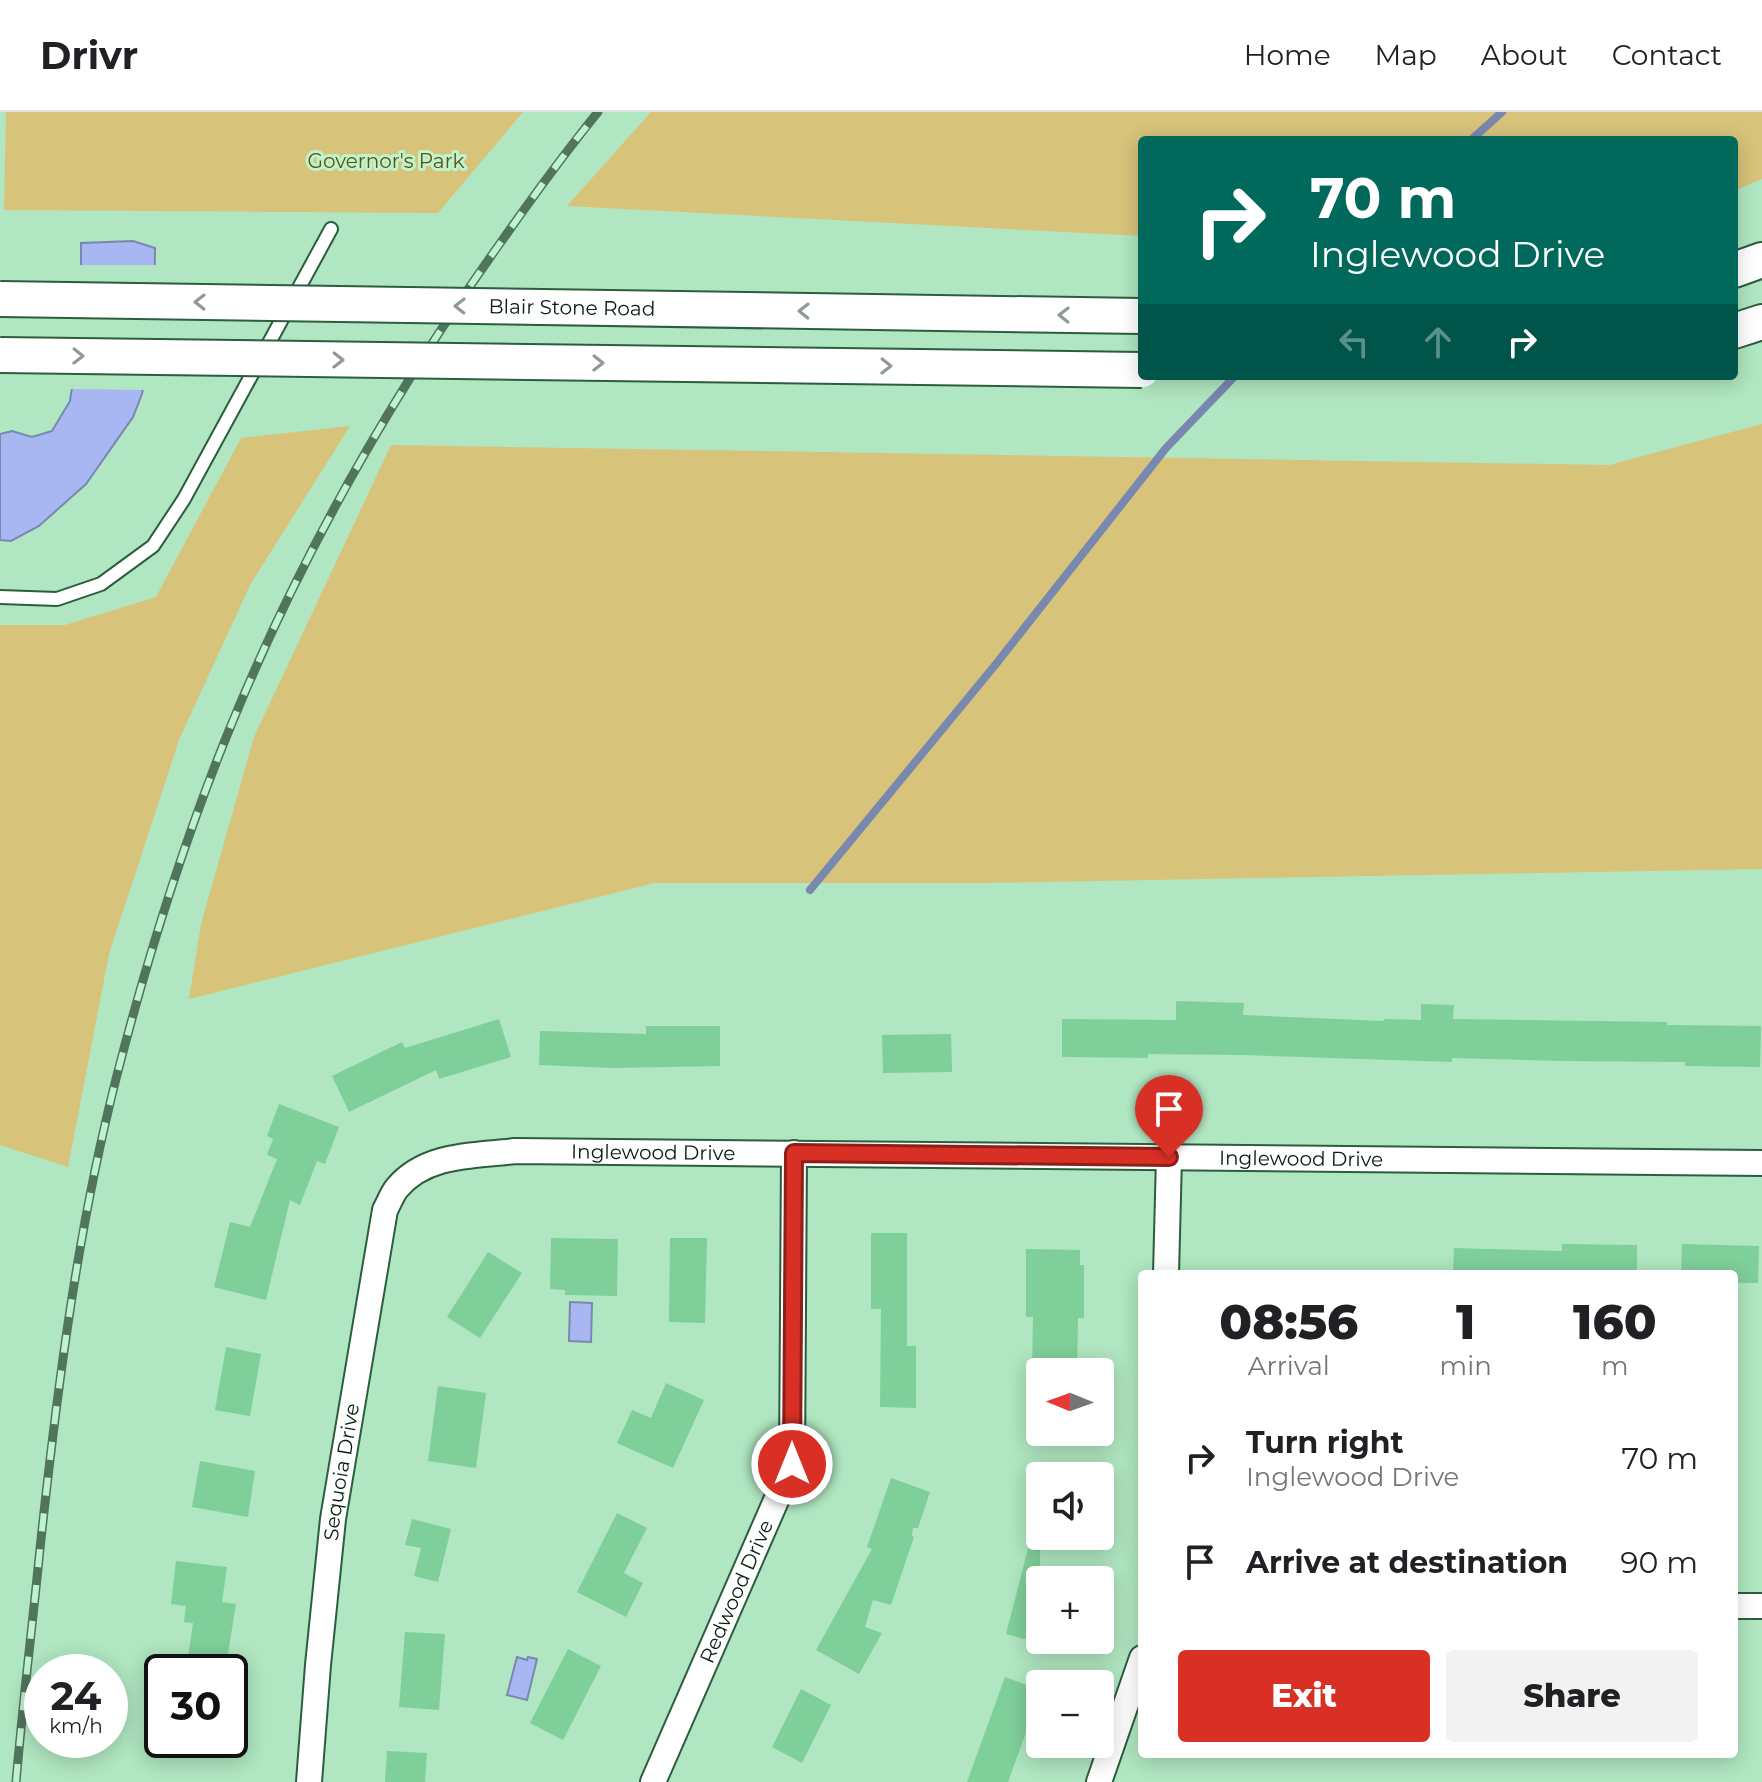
<!DOCTYPE html>
<html lang="en">
<head>
<meta charset="utf-8">
<style>
  body { margin:0; font-family:Montserrat,sans-serif; background:#f2f2f2; color:#202124; height:100vh; display:flex; flex-direction:column; font-size:30px; white-space:nowrap }
  * { box-sizing:border-box; margin:0 }
  p { font-size:26px; color:#757577 }
  .icon { flex:none; width:44px; height:44px; fill:none; stroke:currentColor; stroke-width:2; stroke-linecap:round; stroke-linejoin:round }
  .map { position:relative; flex:1; overflow:hidden }
  .details { position:absolute; left:1138px; top:1158px; width:600px; height:488px; display:flex; flex-direction:column; background:#fff; border-radius:8px; box-shadow:0 4px 20px #0003 }
  .details>* { flex:none }
  .banner { position:absolute; left:1138px; top:24px; width:600px; height:244px; border-radius:8px; box-shadow:0 4px 20px #0003; background:#00695c; color:#fff; overflow:hidden }
  .needle { width:52px; rotate:271deg }
  .fabs { position:absolute; left:1026px; top:1246px; display:grid; gap:16px }
  .fabs a { display:grid; place-items:center; width:88px; height:88px; border-radius:8px; background:#fff; box-shadow:0 4px 20px #0003; font-size:40px }
  .speed { position:absolute; left:24px; top:1542px; display:flex; gap:16px; font-size:40px; font-weight:700; text-align:center }
  .speed>* { display:grid; place-content:center; width:104px; height:104px; border-radius:50%; background:#fff; box-shadow:0 4px 20px #0003; line-height:1 }
  .speed small { font-size:20px; font-weight:400 }
  .speed .limit { border:4px solid #111; border-radius:12px; background:#fff; color:#111 }
  .pin { position:absolute; display:grid; place-items:center; width:68px; height:68px; color:#fff; margin:-82px -34px; border-radius:50% 50% 50% 0; rotate:-45deg; box-shadow:0 0 8px #0007 }
  .pin .icon { rotate:45deg }
  .me { position:absolute; width:88px; margin:-44px; rotate:0deg; stroke-linejoin:round; filter:drop-shadow(0 0 6px #0008) }
  .turn { display:flex; align-items:center; gap:28px; height:168px; padding:0 40px; font-size:36px }
  .turn .icon { width:104px; height:104px; stroke-width:2.5 }
  .turn b { display:block; font-size:56px; line-height:68px }
  .lanes { display:flex; align-items:center; height:76px; padding:0 40px; background:#0003; justify-content:center; gap:40px; direction:ltr }
  .lanes .off { opacity:.35 }
  .eta { display:flex; justify-content:space-evenly; align-items:center; height:136px; text-align:center }
  .eta b { font-size:48px; font-weight:800; line-height:56px }
  .primary-button { display:flex; gap:16px; margin-top:auto; padding:16px 40px }
  .primary-button a { flex:1; height:92px; border-radius:8px; background:#d93025; color:#fff; font-size:32px; font-weight:800; line-height:92px; text-align:center }
  .primary-button a+a { background:#f2f2f2; color:#202124 }
  ul { padding:0; list-style:none }
  li { display:flex; align-items:center; gap:24px; height:104px; padding:0 40px }
  li div { flex:1 }
  li b { display:block; font-size:30px }
  li em { font-style:normal }
  header { display:flex; align-items:center; gap:48px; box-sizing:border-box; height:112px; padding:0 40px; background:#fff; border-bottom:2px solid #e0e0e0 }
  header strong { font-size:38px }
  nav { display:flex; gap:44px; margin-inline-start:auto; font-size:28px }
  .map>svg:first-child { display:block }
  .green { fill:#d8c37b }
  .water { fill:#a8b6f2; stroke:#7888ae; stroke-width:2 }
  .pier { fill:#b0e6c1 }
  .lines { fill:none; stroke-linecap:round; stroke-linejoin:round }
  .stream { stroke:#7888ae; stroke-width:8 }
  .building { fill:#7fcf9a }
  .lane-casing { stroke:#2b5d3e; stroke-width:16 }
  .street-casing { stroke:#2b5d3e; stroke-width:28 }
  .secondary-casing { stroke:#2b5d3e; stroke-width:38 }
  .lane { stroke:#fff; stroke-width:12 }
  .street { stroke:#fff; stroke-width:24 }
  .secondary { stroke:#fff; stroke-width:34 }
  .rail-casing { stroke:#51745d; stroke-width:9 }
  .rail { stroke:#bdf4cd; stroke-width:6; stroke-dasharray:18; stroke-linecap:butt }
  .secondary-bridge-casing { stroke:#2b5d3e; stroke-width:38; stroke-linecap:butt }
  .secondary-bridge { stroke:#fff; stroke-width:34 }
  .oneway { stroke:#909993 }
  .route-casing { stroke:#8d1f18; stroke-width:20 }
  .route { stroke:#d93025; stroke-width:14 }
  .labels { text-anchor:middle; stroke-width:6; stroke-linejoin:round; paint-order:stroke }
  .park-label { font-size:20px; fill:#62510e; stroke:#bdf4cd }
  .street-label { font-size:20px; fill:#081d10; stroke:#bdf4cd }
</style>
</head>
<body>
<header>
<strong>Drivr</strong>
<nav><a>Home</a><a>Map</a><a>About</a><a>Contact</a></nav>
</header>
<div class="map">
<svg width="1762" height="1670" viewBox="0 0 1762 1670">
  <rect width="100%" height="100%" fill="#b0e6c1"/>
  <g class="green">
    <path d="M 6,0 L 523,0 L 438,101 L 4,98 Z"/>
    <path d="M 651,0 L 1762,0 L 1762,67 L 1734,79 L 1734,28 L 1142,28 L 1142,124 L 567,94 Z"/>
    <path d="M 1762,312 L 1762,757 L 985,771 L 654,771 L 189,887 L 201,812 L 254,625 L 391,333 L 1609,353 Z"/>
    <path d="M 350,314 L 250,473 L 179,628 L 109,842 L 68,1055 L 0,1033 L 0,513 L 65,513 L 156,485 L 241,326 Z"/>
  </g>
  <g class="water">
    <path d="M 133,129 L 155,136 L 154,216 L 142,282 L 133,305 L 86,372 L 39,414 L 11,429 L 0,428 L 0,322 L 12,319 L 32,325 L 52,319 L 70,289 L 81,216 L 81,131 Z"/>
    <path d="M 570,1190 L 592,1191 L 591,1230 L 569,1229 Z"/>
    <path d="M 517,1545 L 527,1548 L 528,1545 L 537,1547 L 527,1588 L 507,1583 Z"/>
  </g>
  <path class="pier" d="M 77,153 L 159,153 L 158,217 L 147,278 L 68,277 L 77,216 Z"/>
  <g class="lines">
    <g class="stream">
      <path d="M 1471,28 L 1502,0"/>
      <path d="M 810,778 L 996,552 L 1166,336 L 1235,264"/>
    </g>
  </g>
  <g class="building">
    <path d="M 1176,889 L 1244,891 L 1243,903 L 1384,909 L 1384,907 L 1421,908 L 1421,892 L 1454,893 L 1453,907 L 1667,910 L 1667,913 L 1761,914 L 1760,955 L 1685,954 L 1685,950 L 1562,949 L 1452,946 L 1452,950 L 1243,943 L 1148,942 L 1148,946 L 1062,945 L 1062,907 L 1176,908 Z"/>
    <path d="M 499,907 L 511,945 L 439,967 L 436,958 L 349,1000 L 332,964 L 402,930 L 405,936 Z"/>
    <path d="M 646,914 L 720,914 L 720,954 L 613,956 L 539,953 L 540,919 L 646,922 Z"/>
    <path d="M 951,922 L 952,960 L 883,961 L 882,923 Z"/>
    <path d="M 279,992 L 339,1015 L 325,1052 L 317,1049 L 300,1093 L 290,1088 L 266,1188 L 214,1175 L 230,1110 L 250,1115 L 277,1047 L 267,1043 L 273,1027 L 267,1024 Z"/>
    <path d="M 871,1121 L 907,1121 L 907,1234 L 916,1234 L 916,1296 L 880,1295 L 881,1197 L 871,1197 Z"/>
    <path d="M 551,1126 L 618,1127 L 617,1184 L 565,1183 L 565,1178 L 550,1177 Z"/>
    <path d="M 670,1126 L 707,1126 L 705,1211 L 669,1210 Z"/>
    <path d="M 1562,1132 L 1637,1133 L 1637,1162 L 1453,1162 L 1454,1136 L 1562,1139 Z"/>
    <path d="M 1682,1132 L 1759,1134 L 1758,1171 L 1734,1171 L 1734,1162 L 1681,1162 Z"/>
    <path d="M 1026,1137 L 1080,1138 L 1080,1153 L 1084,1153 L 1084,1206 L 1078,1206 L 1077,1260 L 1032,1260 L 1033,1205 L 1026,1205 Z"/>
    <path d="M 488,1140 L 522,1161 L 480,1226 L 447,1205 Z"/>
    <path d="M 226,1235 L 261,1242 L 250,1304 L 215,1298 Z"/>
    <path d="M 666,1271 L 704,1288 L 673,1356 L 617,1331 L 632,1298 L 651,1306 Z"/>
    <path d="M 438,1274 L 486,1281 L 476,1356 L 428,1349 Z"/>
    <path d="M 200,1349 L 255,1359 L 248,1405 L 192,1395 Z"/>
    <path d="M 891,1366 L 930,1380 L 918,1416 L 913,1416 L 912,1424 L 914,1425 L 891,1493 L 873,1488 L 865,1515 L 882,1521 L 859,1562 L 816,1538 L 872,1437 L 867,1435 Z"/>
    <path d="M 617,1401 L 647,1416 L 624,1461 L 643,1471 L 626,1505 L 577,1480 Z"/>
    <path d="M 412,1407 L 451,1417 L 438,1470 L 414,1464 L 421,1436 L 405,1433 Z"/>
    <path d="M 1032,1421 L 1040,1422 L 1040,1531 L 1006,1522 Z"/>
    <path d="M 176,1449 L 227,1455 L 222,1490 L 236,1492 L 225,1560 L 186,1560 L 193,1511 L 184,1510 L 186,1494 L 171,1492 Z"/>
    <path d="M 405,1520 L 445,1522 L 439,1598 L 399,1595 Z"/>
    <path d="M 568,1537 L 601,1554 L 563,1628 L 530,1611 Z"/>
    <path d="M 1005,1565 L 1040,1578 L 1040,1582 L 1008,1670 L 967,1670 Z"/>
    <path d="M 801,1577 L 831,1593 L 802,1651 L 772,1635 Z"/>
    <path d="M 387,1639 L 427,1641 L 425,1670 L 385,1670 Z"/>
  </g>
  <g class="lines">
    <g class="lane-casing">
      <path id="lane" d="M 0,485 L 57,487 L 101,472 L 153,434 L 184,387 L 331,117"/>
    </g>
    <g class="street-casing">
      <g id="street">
        <path d="M 1166,1162 L 1169,1045"/>
        <path d="M 1734,1494 L 1762,1494"/>
        <path id="s1" d="M 309,1670 L 318,1553 L 333,1407 L 385,1098 C 389,1091 392,1082 397,1076 C 426,1041 475,1044 515,1039 L 1762,1051"/>
        <path id="s2" d="M 653,1670 L 792,1352 L 794,1041"/>
        <path d="M 1099,1670 L 1142,1546"/>
      </g>
    </g>
    <g class="secondary-casing">
      <g id="secondary">
        <path d="M 1734,158 L 1762,148"/>
        <path d="M 1734,219 L 1762,210"/>
      </g>
    </g>
    <use href="#lane" class="lane"/>
    <use href="#street" class="street"/>
    <use href="#secondary" class="secondary"/>
    <g class="rail-casing">
      <path id="rail" d="M 16,1670 C 23,1589 33,1508 41,1427 C 58,1271 78,1115 117,963 C 148,843 185,725 232,611 C 302,441 394,280 501,130 C 532,86 564,42 598,0"/>
    </g>
    <use href="#rail" class="rail"/>
    <g class="secondary-bridge-casing">
      <g id="secondary-bridge">
        <path id="s3" d="M 0,187 L 1142,204"/>
        <path d="M 0,243 L 1142,258"/>
      </g>
    </g>
    <use href="#secondary-bridge" class="secondary-bridge"/>
  </g>
  <defs><path id="oneway-chevron" d="M-2-3.5L2.5 0L-2 3.5" fill="none" stroke-width="1.6" stroke-linecap="round" stroke-linejoin="round" transform="scale(2)"/></defs>
  <g class="oneway">
    <use href="#oneway-chevron" transform="translate(200 190) rotate(-179)"/>
    <use href="#oneway-chevron" transform="translate(460 194) rotate(-179)"/>
    <use href="#oneway-chevron" transform="translate(804 199) rotate(-179)"/>
    <use href="#oneway-chevron" transform="translate(1064 203) rotate(-179)"/>
    <use href="#oneway-chevron" transform="translate(78 244) rotate(1)"/>
    <use href="#oneway-chevron" transform="translate(338 248) rotate(1)"/>
    <use href="#oneway-chevron" transform="translate(598 251) rotate(1)"/>
    <use href="#oneway-chevron" transform="translate(886 254) rotate(1)"/>
  </g>
  <g class="lines">
    <g class="route-casing">
      <path id="route" d="M 792,1352 L 794,1041 L 1169,1045"/>
    </g>
    <use href="#route" class="route"/>
  </g>
  <g class="labels">
    <g class="park-label">
      <text x="386" y="56">Governor's Park</text>
    </g>
    <g class="street-label">
      <text dy="7" stroke="none"><textPath href="#s3" startOffset="572">Blair Stone Road</textPath></text>
      <text dy="7" stroke="none"><textPath href="#s1" startOffset="868">Inglewood Drive</textPath></text>
      <text dy="7" stroke="none"><textPath href="#s1" startOffset="1516">Inglewood Drive</textPath></text>
      <text dy="7" stroke="none"><textPath href="#s1" startOffset="312">Sequoia Drive</textPath></text>
      <text dy="7" stroke="none"><textPath href="#s2" startOffset="208">Redwood Drive</textPath></text>
    </g>
  </g>
</svg>
<div class="fabs">
<a><svg class="needle" viewBox="-14 -14 28 28"><path d="M0-13l5 13h-10z" fill="#e53935"/><path d="M0 13l5-13h-10z" fill="#757577"/></svg></a>
<a><svg class="icon" aria-label="sound" viewBox="0 0 24 24"><path d="M4 9h4l5-4v14l-5-4H4zM17 9q2 3 0 6"/></svg></a>
<a>+</a>
<a>−</a>
</div>
<div class="speed"><div>24<small>km/h</small></div><div class="limit">30</div></div>
<div class="pin" style="left:1169px;top:1045px;background:#d93025"><svg class="icon" aria-label="arrive" viewBox="0 0 24 24"><path d="M6 21V4h12l-3 4 3 4H6"/></svg></div>
<svg class="me" style="left:792px;top:1352px" viewBox="-20 -20 40 40"><circle r="17" fill="#d93025" stroke="#fff" stroke-width="3"/><path d="M0-11L8 9 0 5-8 9z" fill="#fff"/></svg>
<div class="banner">
<div class="turn"><svg class="icon" aria-label="right" viewBox="0 0 24 24"><path d="M7 20v-9h11M14 6l5 5-5 5"/></svg><div><b>70 m</b>Inglewood Drive</div></div>
<div class="lanes"><svg class="icon off" aria-label="left" viewBox="0 0 24 24"><path d="M17 20v-9H6M10 6l-5 5 5 5"/></svg><svg class="icon off" aria-label="ahead" viewBox="0 0 24 24"><path d="M12 20V5M6 11l6-6 6 6"/></svg><svg class="icon" aria-label="right" viewBox="0 0 24 24"><path d="M7 20v-9h11M14 6l5 5-5 5"/></svg></div>
</div>
<section class="details">
<div class="eta">
<div><b>08:56</b><p>Arrival</p></div>
<div><b>1</b><p>min</p></div>
<div><b>160</b><p>m</p></div>
</div>
<ul>
<li><svg class="icon" aria-label="right" viewBox="0 0 24 24"><path d="M7 20v-9h11M14 6l5 5-5 5"/></svg><div><b>Turn right</b><p>Inglewood Drive</p></div><em>70 m</em></li>
<li><svg class="icon" aria-label="arrive" viewBox="0 0 24 24"><path d="M6 21V4h12l-3 4 3 4H6"/></svg><div><b>Arrive at destination</b></div><em>90 m</em></li>
</ul>
<div class="primary-button"><a>Exit</a><a>Share</a></div>
</section>
</div>
</body>
</html>
